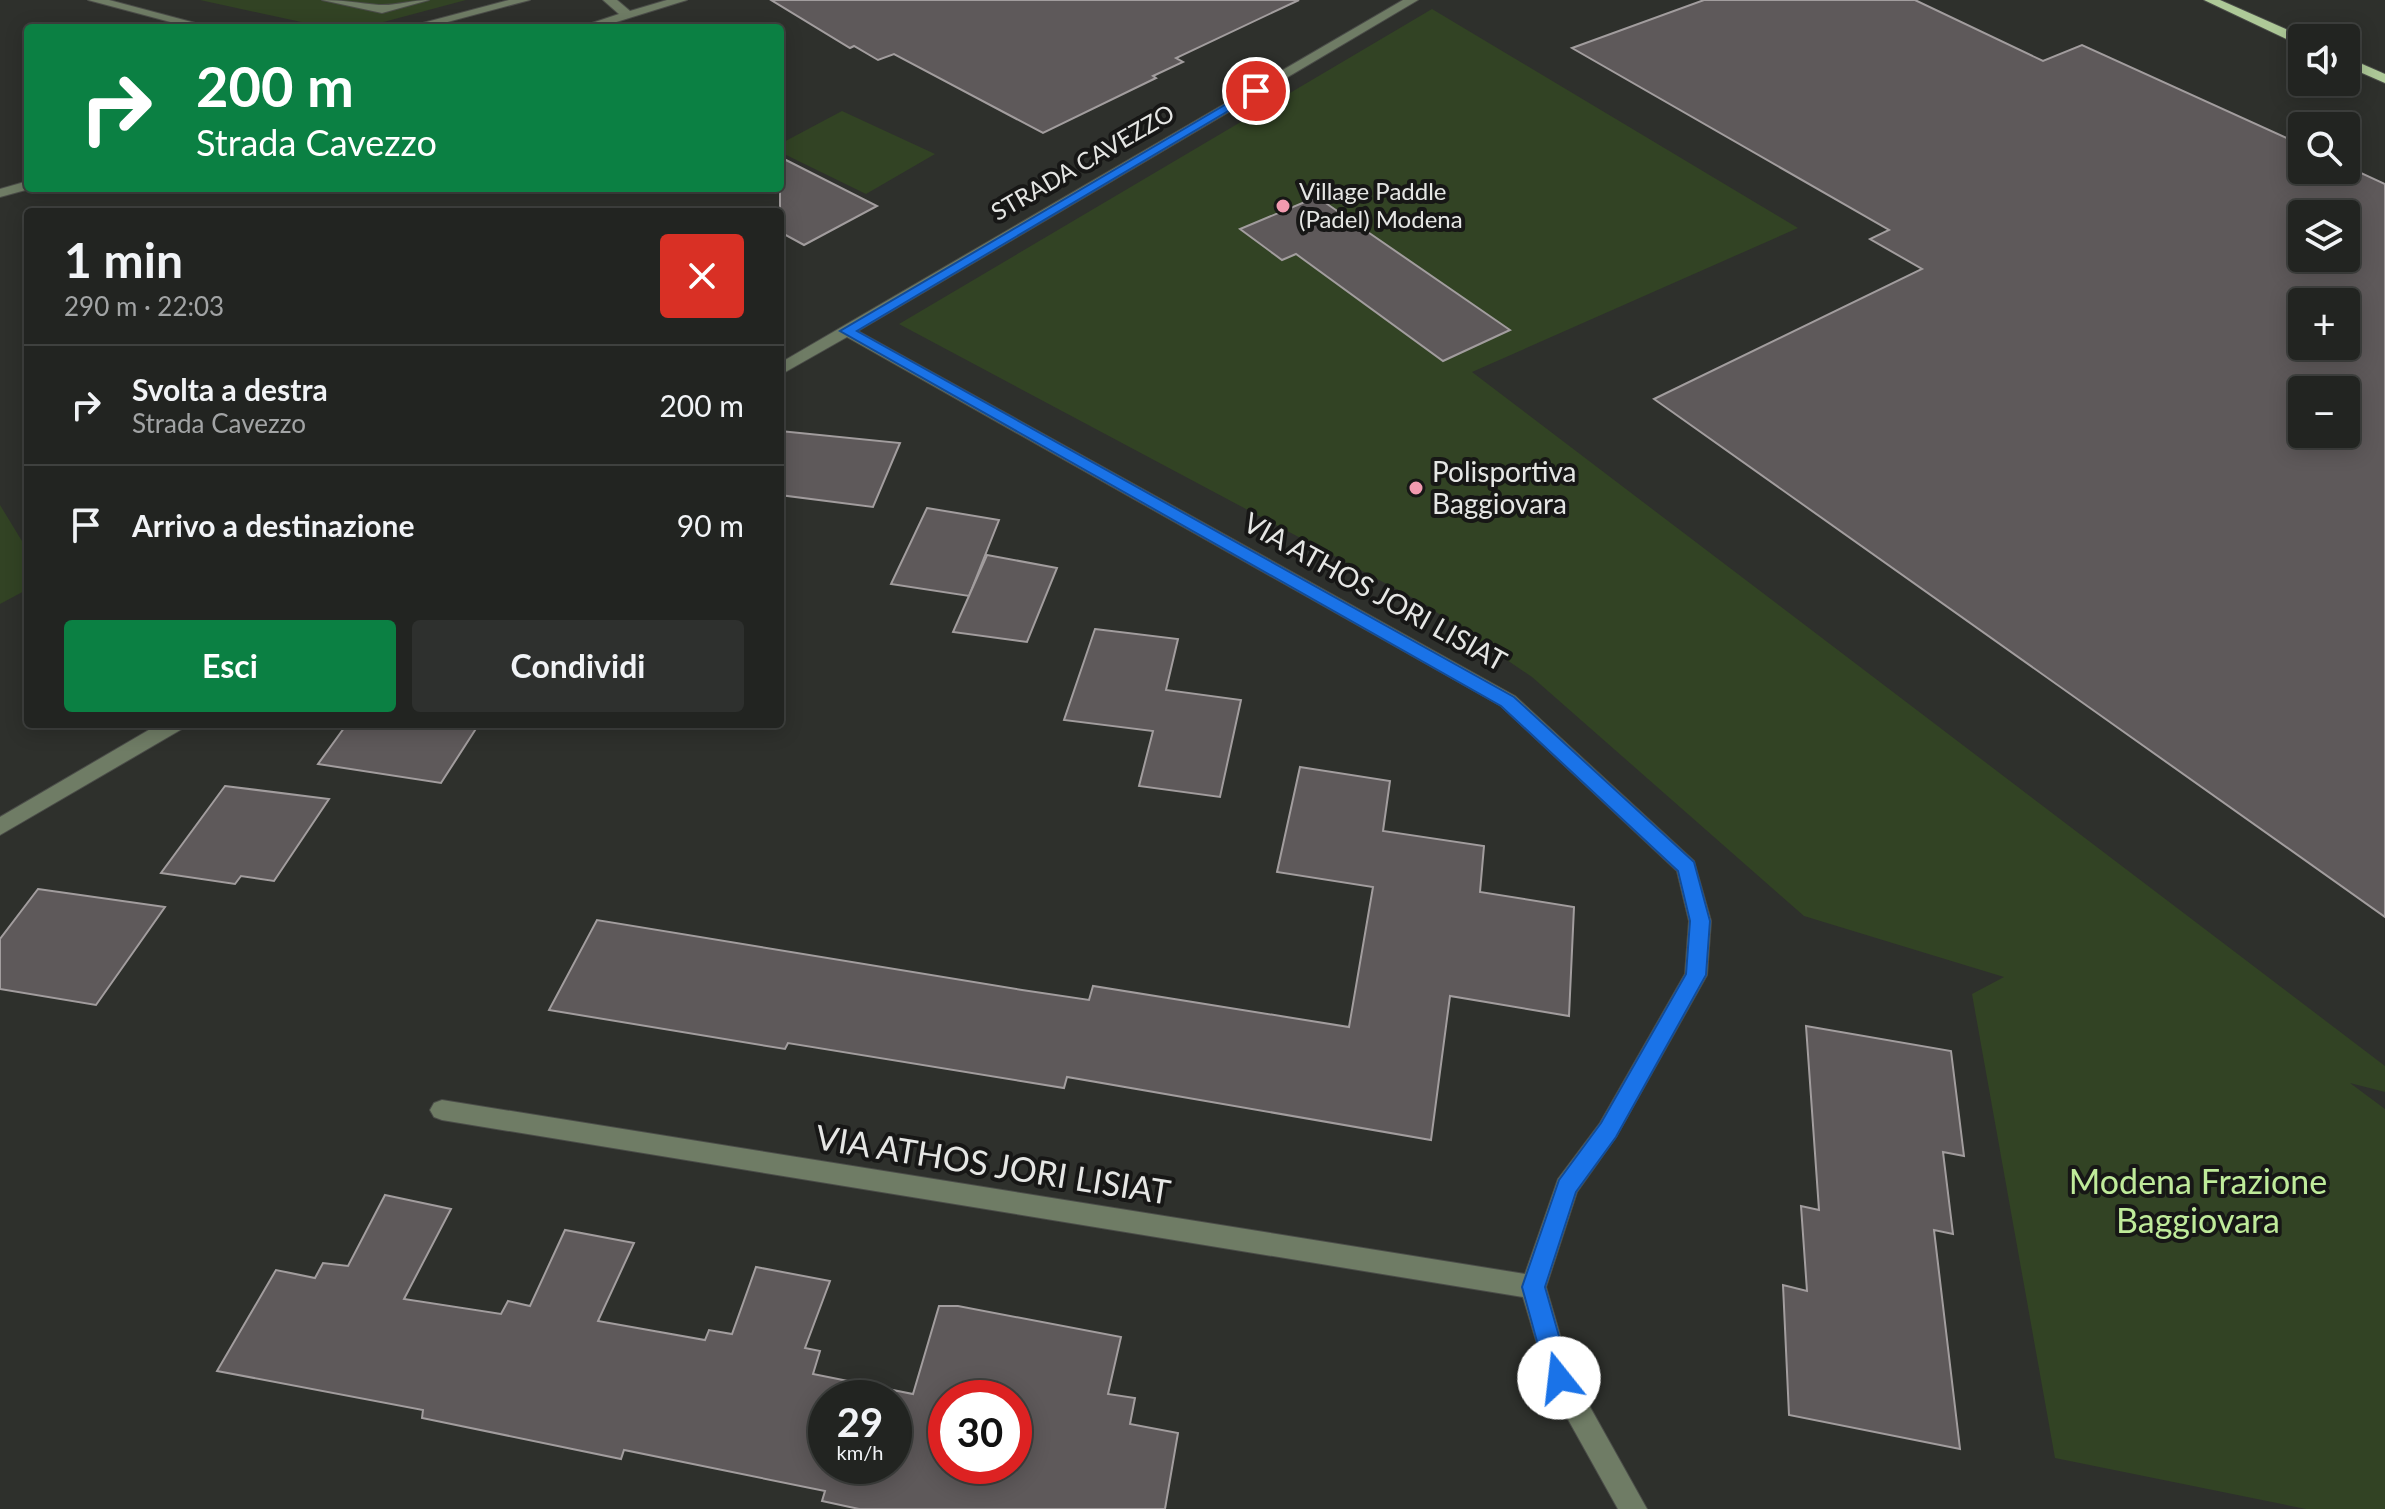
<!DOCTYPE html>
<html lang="it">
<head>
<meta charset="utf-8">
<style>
  body { margin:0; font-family:Lato,sans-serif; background:#2e302e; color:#f1f3f6; height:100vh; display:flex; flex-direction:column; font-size:30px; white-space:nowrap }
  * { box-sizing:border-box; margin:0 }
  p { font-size:26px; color:#a2a4a5 }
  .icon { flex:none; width:44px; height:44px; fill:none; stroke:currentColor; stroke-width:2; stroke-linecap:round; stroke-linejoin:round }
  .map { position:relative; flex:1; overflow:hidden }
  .panel { position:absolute; left:24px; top:208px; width:760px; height:520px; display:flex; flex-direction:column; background:#222421; border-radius:8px; box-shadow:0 4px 20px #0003,0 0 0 2px #3f413f }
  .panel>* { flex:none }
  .hud { position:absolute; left:24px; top:24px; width:760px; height:168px; border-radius:8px; box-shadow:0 4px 20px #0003,0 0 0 2px #3f413f; background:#0b8043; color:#fff; overflow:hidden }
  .fabs { position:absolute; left:2288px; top:24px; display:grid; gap:16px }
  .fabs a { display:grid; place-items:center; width:72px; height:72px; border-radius:8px; background:#222421; box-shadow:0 4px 20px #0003,0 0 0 2px #3f413f; font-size:40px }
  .speed { position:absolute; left:808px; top:1380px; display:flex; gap:16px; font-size:40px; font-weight:700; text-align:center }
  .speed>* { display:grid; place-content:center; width:104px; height:104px; border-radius:50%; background:#222421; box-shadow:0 4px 20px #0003,0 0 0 2px #3f413f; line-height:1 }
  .speed small { font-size:20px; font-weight:400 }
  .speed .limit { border:12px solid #d22; background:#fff; color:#111 }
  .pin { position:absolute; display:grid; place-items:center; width:68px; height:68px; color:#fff; margin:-34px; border:4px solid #fff; border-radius:50%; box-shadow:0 2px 8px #0007 }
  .me { position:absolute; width:88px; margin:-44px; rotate:344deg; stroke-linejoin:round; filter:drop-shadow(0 0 6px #0008) }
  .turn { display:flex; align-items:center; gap:28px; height:168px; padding:0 40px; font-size:36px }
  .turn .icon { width:104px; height:104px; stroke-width:2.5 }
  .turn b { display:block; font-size:56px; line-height:68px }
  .round { display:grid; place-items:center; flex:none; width:84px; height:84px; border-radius:8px; background:#2e302e }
  .head { display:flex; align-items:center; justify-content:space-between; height:136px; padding:0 40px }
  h1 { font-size:48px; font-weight:700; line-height:60px }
  .cta { display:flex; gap:16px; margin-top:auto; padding:16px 40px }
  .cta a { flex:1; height:92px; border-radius:8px; background:#0b8043; color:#fff; font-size:32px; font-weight:700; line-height:92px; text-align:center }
  .cta a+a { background:#2e302e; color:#f1f3f6 }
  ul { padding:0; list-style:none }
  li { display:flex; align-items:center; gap:24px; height:120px; padding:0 40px; border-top:2px solid #3f413f }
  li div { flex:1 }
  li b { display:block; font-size:30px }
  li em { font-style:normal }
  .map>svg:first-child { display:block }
  .green { fill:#324324 }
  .building { fill:#5e595a; stroke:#a29d9e; stroke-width:2; fill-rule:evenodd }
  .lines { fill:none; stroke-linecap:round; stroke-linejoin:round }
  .minor-casing { stroke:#4b4d49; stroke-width:2 }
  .major-casing { stroke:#4b4d49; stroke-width:2 }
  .minor { fill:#6f7c65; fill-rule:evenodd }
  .major { fill:#aec998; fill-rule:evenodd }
  .route { fill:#1a73e8; stroke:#114b97; stroke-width:2 }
  .poi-dot { fill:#f29aaf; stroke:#171716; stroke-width:3 }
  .labels { text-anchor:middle; stroke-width:8; stroke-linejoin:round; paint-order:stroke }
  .far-street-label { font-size:24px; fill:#e5e6e4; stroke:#171716 }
  .far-poi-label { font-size:24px; fill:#e5e6e4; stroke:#171716; text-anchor:start }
  .poi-label { font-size:28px; fill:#e5e6e4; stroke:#171716; text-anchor:start }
  .street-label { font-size:28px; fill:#e5e6e4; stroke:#171716 }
  .near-street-label { font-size:34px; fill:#e5e6e4; stroke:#171716 }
  .near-park-label { font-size:34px; fill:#bfeb9a; stroke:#171716 }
</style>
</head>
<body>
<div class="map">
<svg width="2385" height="1509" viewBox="0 0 2385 1509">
  <rect width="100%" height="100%" fill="#2e302c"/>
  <g class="green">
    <path d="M 200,0 L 466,0 L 361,28 L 329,28 Z"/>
    <path d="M 1432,9 L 1798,228 L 1472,372 L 2385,1066 L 2385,1092 L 2350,1083 L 2385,1109 L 2385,1509 L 2306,1509 L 2055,1458 L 1972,994 L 2004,977 L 1804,916 L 1532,677 L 1426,605 L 899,324 Z"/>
    <path d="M 842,111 L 935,154 L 866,194 L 780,152 L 780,144 Z"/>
    <path d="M 0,505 L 28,551 L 28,589 L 0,604 Z"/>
  </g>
  <g class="building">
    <path d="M 771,0 L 1299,0 L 1176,58 L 1183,62 L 1153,76 L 1156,78 L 1043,133 L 894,54 L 878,60 L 854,46 L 850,48 Z"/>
    <path d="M 1704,0 L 1915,0 L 2043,61 L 2082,45 L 2302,145 L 2302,170 L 2346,170 L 2346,166 L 2385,184 L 2385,917 L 1654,399 L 1922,269 L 1870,239 L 1889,230 L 1572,48 ZM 2302,214 L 2346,214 L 2346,258 L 2302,258 ZM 2302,302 L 2346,302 L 2346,346 L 2302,346 ZM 2302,390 L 2346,390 L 2346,434 L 2302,434 Z"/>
    <path d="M 780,157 L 877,206 L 804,245 L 780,232 Z"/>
    <path d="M 1317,197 L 1362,228 L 1510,330 L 1443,361 L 1296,254 L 1282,260 L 1240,229 Z"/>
    <path d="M 780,431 L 900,443 L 873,507 L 780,495 Z"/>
    <path d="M 927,508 L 999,520 L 969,596 L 891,584 Z"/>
    <path d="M 987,555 L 1057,568 L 1027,642 L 953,632 Z"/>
    <path d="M 1095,629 L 1178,639 L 1166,690 L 1241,700 L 1220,797 L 1139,786 L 1153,731 L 1064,720 Z"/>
    <path d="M 347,724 L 479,724 L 441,783 L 318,764 Z"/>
    <path d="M 1300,767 L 1390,781 L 1383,831 L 1484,846 L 1480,892 L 1574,907 L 1569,1016 L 1450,996 L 1431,1140 L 1067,1077 L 1064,1088 L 788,1043 L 785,1049 L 549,1010 L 597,920 L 1022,990 L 1089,1000 L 1093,986 L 1349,1027 L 1373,887 L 1277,872 Z"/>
    <path d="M 225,786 L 329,799 L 274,881 L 241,876 L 235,884 L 161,873 Z"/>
    <path d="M 38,889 L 165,907 L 96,1005 L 0,989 L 0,939 Z"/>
    <path d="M 1806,1026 L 1951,1051 L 1964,1156 L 1943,1152 L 1953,1234 L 1934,1230 L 1960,1449 L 1789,1415 L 1783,1285 L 1807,1291 L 1801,1206 L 1819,1210 Z"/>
    <path d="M 385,1195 L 451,1209 L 404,1299 L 501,1314 L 508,1301 L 530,1306 L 565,1230 L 634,1243 L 598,1321 L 705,1340 L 709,1330 L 732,1334 L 756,1267 L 830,1281 L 805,1348 L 820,1351 L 813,1374 L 913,1394 L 939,1306 L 958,1306 L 1121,1337 L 1108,1394 L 1135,1398 L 1130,1424 L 1178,1433 L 1165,1509 L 859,1509 L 822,1501 L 825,1491 L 624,1450 L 621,1459 L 422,1418 L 423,1410 L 217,1371 L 276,1270 L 315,1278 L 323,1263 L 348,1266 ZM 826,1398 L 894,1398 L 894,1466 L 826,1466 ZM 946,1398 L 1014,1398 L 1014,1466 L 946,1466 Z"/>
  </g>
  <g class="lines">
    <g class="minor-casing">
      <g id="minor">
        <path d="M 88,0 L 109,0 L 214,28 L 193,28 Z"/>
        <path d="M 322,0 C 341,0 359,3 379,5 C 395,6 413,0 429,0 L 382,13 Z"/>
        <path d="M 509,0 L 530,0 L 425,28 L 404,28 Z"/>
        <path d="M 603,0 L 617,0 L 630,11 L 667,0 L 687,0 L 597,28 L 577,28 L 619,14 Z"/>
        <path d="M 1403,0 L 1418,0 L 858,331 L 1515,696 L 1694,861 L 1711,921 L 1707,975 L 1616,1137 L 1577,1192 L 1546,1287 L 1571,1373 L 1647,1509 L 1618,1509 L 1550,1387 L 1523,1297 L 442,1120 L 434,1117 L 430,1110 L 434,1103 L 442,1100 L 1525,1274 L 1558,1179 L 1600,1123 L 1685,974 L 1689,921 L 1677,871 L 1501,706 L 847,337 L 780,375 L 780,363 Z"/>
        <path d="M 28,181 L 28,188 L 33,188 L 0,197 L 0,189 Z"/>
        <path d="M 159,724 L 185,724 L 182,729 L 0,835 L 0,817 Z"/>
      </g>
    </g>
    <g class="major-casing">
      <g id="major">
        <path d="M 2204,0 L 2220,0 L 2306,38 L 2302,38 L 2302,45 L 2297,44 Z"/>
        <path d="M 2346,57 L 2385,74 L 2385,83 L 2346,66 Z"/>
      </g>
    </g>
    <use href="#minor" class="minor"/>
    <use href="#major" class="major"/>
  </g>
  <path class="route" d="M 1252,89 L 1262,91 L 857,331 L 1514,697 L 1694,862 L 1710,921 L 1706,975 L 1616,1137 L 1576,1192 L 1545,1287 L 1571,1378 L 1568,1386 L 1559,1390 L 1551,1386 L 1547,1378 L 1522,1287 L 1559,1180 L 1601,1123 L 1686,974 L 1690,921 L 1678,871 L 1501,706 L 840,331 Z"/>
  <g class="poi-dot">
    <circle cx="1283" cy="206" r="8"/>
    <circle cx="1416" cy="488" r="8"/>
  </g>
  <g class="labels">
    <g class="far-street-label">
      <text transform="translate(1083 163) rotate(-30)" y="8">STRADA CAVEZZO</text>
    </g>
    <g class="far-poi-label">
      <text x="1299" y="200">Village Paddle<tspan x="1299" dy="28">(Padel) Modena</tspan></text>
    </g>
    <g class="poi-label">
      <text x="1432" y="482">Polisportiva<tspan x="1432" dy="32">Baggiovara</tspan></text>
    </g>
    <g class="street-label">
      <text transform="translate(1375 592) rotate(29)" y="10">VIA ATHOS JORI LISIAT</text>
    </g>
    <g class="near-street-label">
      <text transform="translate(993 1165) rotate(9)" y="12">VIA ATHOS JORI LISIAT</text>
    </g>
    <g class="near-park-label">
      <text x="2198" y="1194">Modena Frazione<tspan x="2198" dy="39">Baggiovara</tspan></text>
    </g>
  </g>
</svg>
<div class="fabs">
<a><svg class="icon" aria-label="sound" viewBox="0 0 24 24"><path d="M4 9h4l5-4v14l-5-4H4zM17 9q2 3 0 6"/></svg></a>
<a><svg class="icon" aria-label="search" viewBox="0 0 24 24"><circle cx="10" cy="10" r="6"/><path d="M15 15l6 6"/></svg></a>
<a><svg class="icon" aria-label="layers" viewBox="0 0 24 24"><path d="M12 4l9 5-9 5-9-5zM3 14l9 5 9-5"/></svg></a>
<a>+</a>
<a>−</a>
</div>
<div class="speed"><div>29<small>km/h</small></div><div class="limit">30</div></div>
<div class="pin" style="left:1256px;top:91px;background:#d93025"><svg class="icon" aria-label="arrive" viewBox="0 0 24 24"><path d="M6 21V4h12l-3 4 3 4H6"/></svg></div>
<svg class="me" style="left:1559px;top:1378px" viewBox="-20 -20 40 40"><circle r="19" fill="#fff"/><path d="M0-13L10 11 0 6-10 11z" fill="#1a73e8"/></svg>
<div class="hud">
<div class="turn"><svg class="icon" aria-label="right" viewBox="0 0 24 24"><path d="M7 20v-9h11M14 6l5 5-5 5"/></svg><div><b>200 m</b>Strada Cavezzo</div></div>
</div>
<section class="panel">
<div class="head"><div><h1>1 min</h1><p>290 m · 22:03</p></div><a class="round" style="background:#d93025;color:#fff"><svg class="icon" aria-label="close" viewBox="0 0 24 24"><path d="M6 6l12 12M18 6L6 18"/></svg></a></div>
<ul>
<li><svg class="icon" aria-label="right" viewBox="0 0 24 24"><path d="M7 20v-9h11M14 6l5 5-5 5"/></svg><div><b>Svolta a destra</b><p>Strada Cavezzo</p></div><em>200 m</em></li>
<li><svg class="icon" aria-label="arrive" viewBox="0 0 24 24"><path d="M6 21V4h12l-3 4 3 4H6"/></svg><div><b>Arrivo a destinazione</b></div><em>90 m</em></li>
</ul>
<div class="cta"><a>Esci</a><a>Condividi</a></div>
</section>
</div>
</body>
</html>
